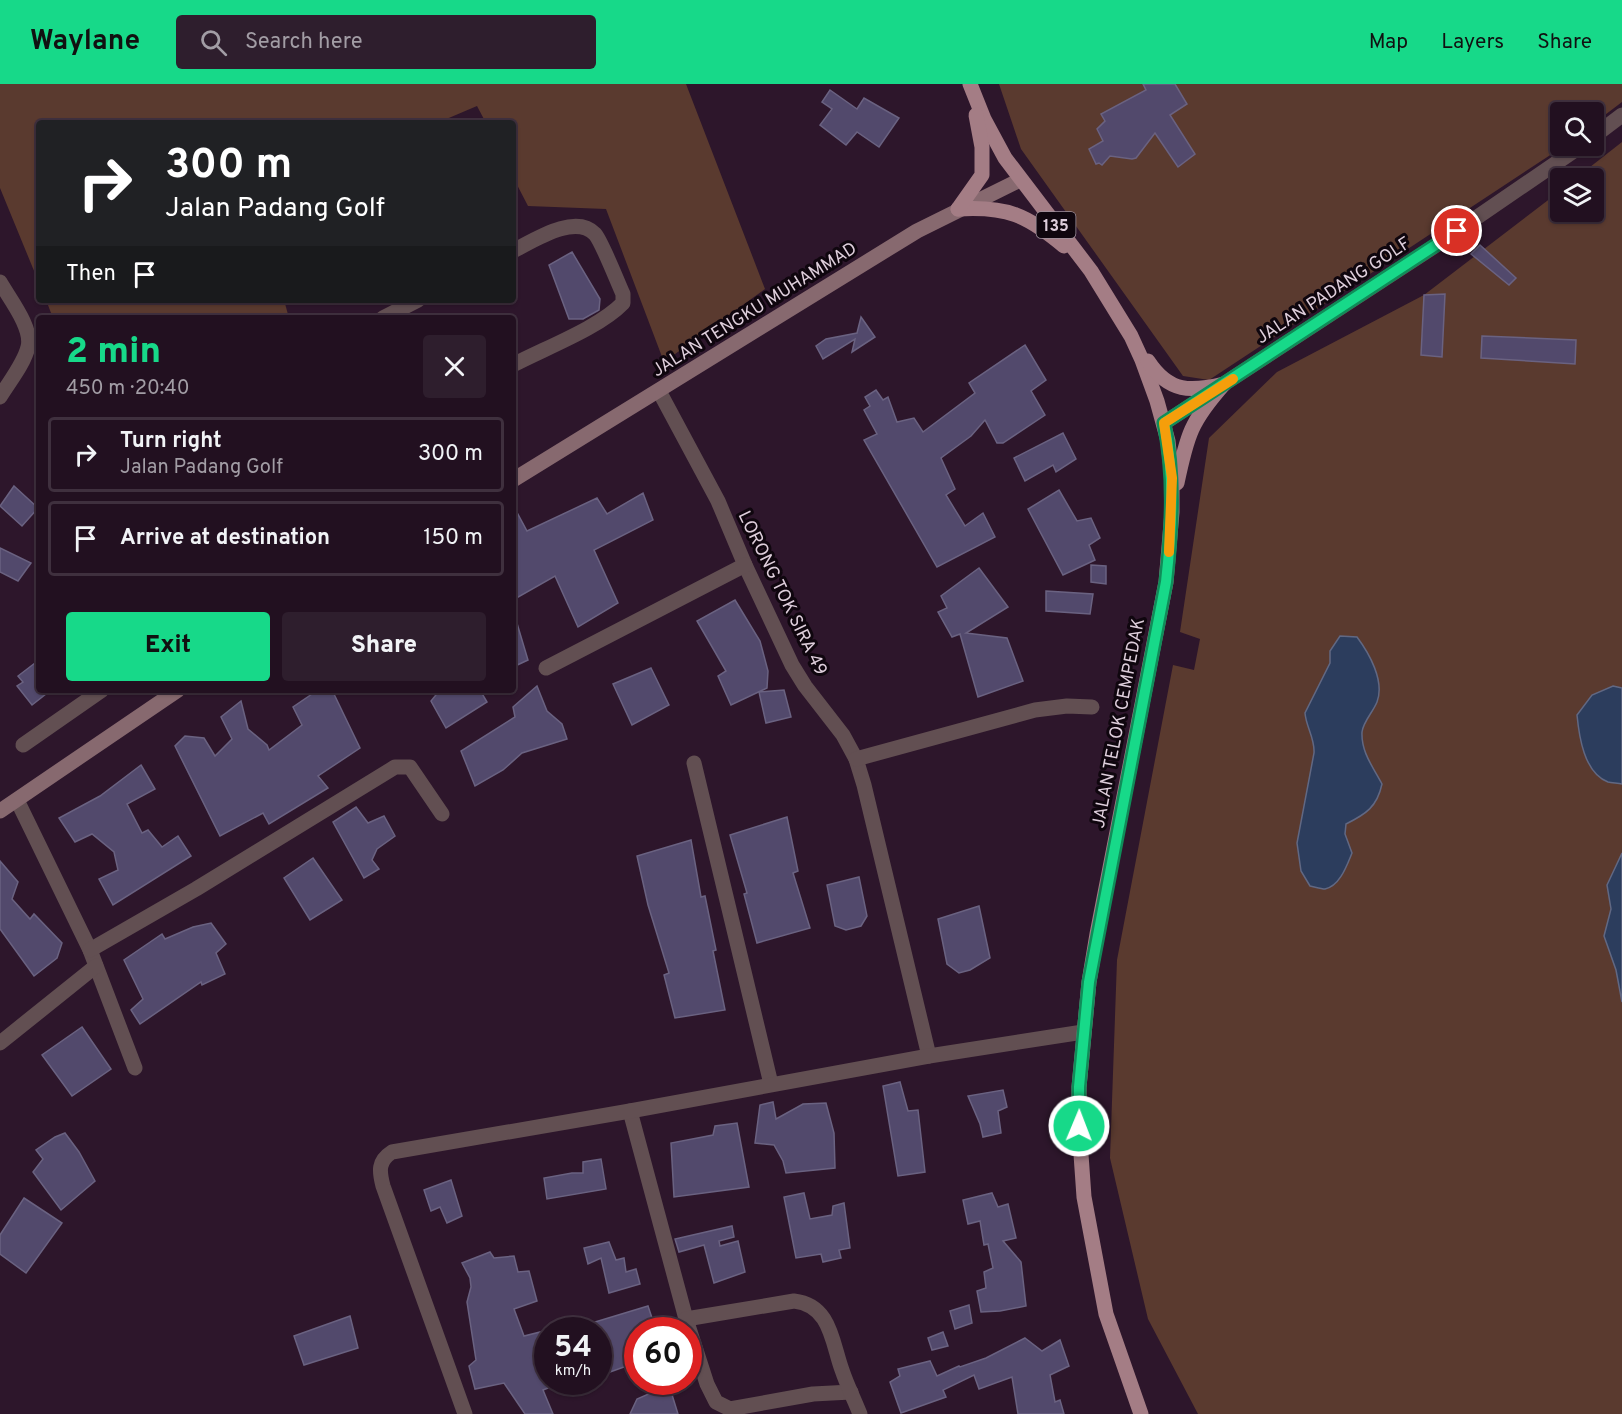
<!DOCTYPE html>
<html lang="en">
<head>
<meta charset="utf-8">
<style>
  body { margin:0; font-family:Overpass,sans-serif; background:#2e1e2d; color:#f1f3f6; height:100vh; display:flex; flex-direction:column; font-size:22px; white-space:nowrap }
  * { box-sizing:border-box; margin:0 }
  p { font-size:20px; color:#a29da5 }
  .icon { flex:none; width:33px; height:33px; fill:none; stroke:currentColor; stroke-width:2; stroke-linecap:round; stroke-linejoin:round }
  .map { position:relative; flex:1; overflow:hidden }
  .side { position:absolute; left:36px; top:231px; width:480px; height:378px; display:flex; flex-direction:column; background:#221020; border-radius:6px; box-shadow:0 2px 4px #0004,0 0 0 2px #3f303e }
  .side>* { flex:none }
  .banner { position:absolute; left:36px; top:36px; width:480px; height:183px; border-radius:6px; box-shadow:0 2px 4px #0004,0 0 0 2px #3f303e; background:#202124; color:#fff; overflow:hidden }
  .controls { position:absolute; left:1550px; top:18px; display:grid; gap:12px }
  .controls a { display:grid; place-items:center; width:54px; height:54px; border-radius:6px; background:#221020; box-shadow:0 2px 4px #0004,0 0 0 2px #3f303e; font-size:30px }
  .speed { position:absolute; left:534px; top:1233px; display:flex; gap:12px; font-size:30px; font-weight:700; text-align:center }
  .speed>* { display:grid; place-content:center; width:78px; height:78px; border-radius:50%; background:#221020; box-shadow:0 2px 4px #0004,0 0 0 2px #3f303e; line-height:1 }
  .speed small { font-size:15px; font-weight:400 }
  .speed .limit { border:9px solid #d22; background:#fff; color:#111 }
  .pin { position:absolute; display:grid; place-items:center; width:51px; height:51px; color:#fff; margin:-26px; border:3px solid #fff; border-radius:50%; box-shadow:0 2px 6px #0007 }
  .me { position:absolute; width:66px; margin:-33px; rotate:1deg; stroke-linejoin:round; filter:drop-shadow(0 0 4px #0008) }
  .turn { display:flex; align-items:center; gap:21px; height:126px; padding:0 30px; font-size:27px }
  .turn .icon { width:78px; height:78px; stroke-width:2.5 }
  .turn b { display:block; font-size:42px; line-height:51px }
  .then { display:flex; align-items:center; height:57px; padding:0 30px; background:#0003; gap:12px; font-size:22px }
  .round { display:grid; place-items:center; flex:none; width:63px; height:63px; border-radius:6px; background:#2e1e2d }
  .summary { display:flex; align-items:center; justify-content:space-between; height:102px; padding:0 30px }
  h1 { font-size:36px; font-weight:800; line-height:45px; color:#17d989 }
  .action { display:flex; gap:12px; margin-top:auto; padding:12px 30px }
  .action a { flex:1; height:69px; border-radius:6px; background:#17d989; color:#111; font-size:24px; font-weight:800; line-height:69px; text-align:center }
  .action a+a { background:#2e1e2d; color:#f1f3f6 }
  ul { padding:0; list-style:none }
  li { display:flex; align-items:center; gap:18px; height:75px; margin:0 12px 9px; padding:0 18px; border:3px solid #3f303e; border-radius:6px }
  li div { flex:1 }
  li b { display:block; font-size:22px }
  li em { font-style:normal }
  header { display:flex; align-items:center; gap:36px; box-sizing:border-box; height:84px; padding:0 30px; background:#17d989; color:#111 }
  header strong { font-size:28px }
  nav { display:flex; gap:33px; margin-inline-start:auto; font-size:21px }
  .search { width:420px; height:54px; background:#2e1e2d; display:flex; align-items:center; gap:15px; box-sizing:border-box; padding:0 21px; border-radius:6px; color:#a29da5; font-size:22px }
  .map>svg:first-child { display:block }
  .green { fill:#5a3a2f }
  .water { fill:#2c3d5d; stroke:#616883; stroke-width:1.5 }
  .building { fill:#52496c; stroke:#6a6281; stroke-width:1.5 }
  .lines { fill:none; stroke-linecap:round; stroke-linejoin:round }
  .minor { stroke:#624f52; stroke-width:15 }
  .secondary { stroke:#87696f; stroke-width:15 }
  .primary { stroke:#a47d85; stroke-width:15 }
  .route-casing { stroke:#0f8d59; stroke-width:15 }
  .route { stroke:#17d989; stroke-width:10 }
  .slow { stroke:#f59e0b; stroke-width:10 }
  .labels { text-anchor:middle; stroke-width:6; stroke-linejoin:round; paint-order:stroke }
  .shield { fill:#0f060e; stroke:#a0929e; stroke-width:1.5 }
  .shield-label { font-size:16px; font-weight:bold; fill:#decedb }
  .street-label { font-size:18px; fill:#decedb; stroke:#0f060e }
</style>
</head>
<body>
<header>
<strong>Waylane</strong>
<div class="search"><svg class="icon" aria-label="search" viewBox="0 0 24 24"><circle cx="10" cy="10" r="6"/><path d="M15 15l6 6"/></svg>Search here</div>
<nav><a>Map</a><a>Layers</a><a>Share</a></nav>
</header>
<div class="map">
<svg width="1622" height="1330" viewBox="0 0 1622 1330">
  <rect width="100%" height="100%" fill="#2d162b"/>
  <g class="green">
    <path d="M 0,0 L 686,0 L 765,205 L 664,278 L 606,125 L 528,122 L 513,93 L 513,39 L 486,39 L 477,22 L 437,39 L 39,39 L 39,199 L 0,104 Z"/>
    <path d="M 999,0 L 1622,0 L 1622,18 L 1593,40 L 1593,28 L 1560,28 L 1560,62 L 1564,62 L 1209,296 L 1183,292 L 1021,65 Z"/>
    <path d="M 1622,58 L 1622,1330 L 1198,1330 L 1148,1235 L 1110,1074 L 1117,876 L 1173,581 L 1194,586 L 1200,555 L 1180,548 L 1209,354 L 1277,288 L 1424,211 L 1560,107 L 1560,128 L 1593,128 L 1593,94 L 1576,94 Z"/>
    <path d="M 46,216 L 284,216 L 289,234 L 53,234 Z"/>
  </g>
  <g class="water">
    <path d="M 1340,552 L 1357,553 C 1369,569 1385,597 1377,618 C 1373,628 1363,638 1362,648 C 1361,668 1373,683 1382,700 C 1377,723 1366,730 1346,740 L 1345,750 L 1352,769 C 1347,781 1340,802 1325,805 C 1321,805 1315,803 1310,802 L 1301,787 L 1297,759 L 1314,669 C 1315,654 1306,643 1305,629 L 1330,579 L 1330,567 Z"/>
    <path d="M 1613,602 L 1622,604 L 1622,700 C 1618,699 1612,699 1608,698 C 1584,689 1579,652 1577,631 L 1592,611 Z"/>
    <path d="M 1622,769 L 1622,918 L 1616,886 L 1604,852 L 1611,825 L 1607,801 Z"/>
  </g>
  <g class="building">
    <path d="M 1143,0 L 1175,0 L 1187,20 L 1170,31 L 1195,70 L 1178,83 L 1155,49 L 1136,74 L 1132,75 L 1110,72 L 1102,81 L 1099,79 L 1096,80 L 1089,65 L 1103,57 L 1097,45 L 1105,37 L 1101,30 L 1146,6 Z"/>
    <path d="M 830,6 L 857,25 L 864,14 L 899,34 L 879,63 L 857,48 L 846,61 L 820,41 L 832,25 L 822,18 Z"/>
    <path d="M 1480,161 L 1516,194 L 1509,201 L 1471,170 Z"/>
    <path d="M 572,168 L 600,215 L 599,226 L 583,235 L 569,235 L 549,181 Z"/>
    <path d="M 1445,210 L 1442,273 L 1421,271 L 1424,211 Z"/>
    <path d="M 861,233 L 875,253 L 852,268 L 855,255 L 823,275 L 816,262 L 826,255 L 857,249 Z"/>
    <path d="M 1482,252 L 1576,256 L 1575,280 L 1481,274 Z"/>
    <path d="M 1025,261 L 1046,296 L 1031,307 L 1045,331 L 1003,359 L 997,359 L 985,336 L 971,352 L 941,374 L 955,405 L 946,411 L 965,442 L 983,429 L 995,453 L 937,483 L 864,356 L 877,350 L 864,326 L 870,322 L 865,313 L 876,306 L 883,316 L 888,313 L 897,338 L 914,334 L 923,348 L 975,309 L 969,299 Z"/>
    <path d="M 1063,349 L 1076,375 L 1056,388 L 1053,381 L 1025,397 L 1014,374 Z"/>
    <path d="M 14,402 L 38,424 L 22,442 L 0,422 Z"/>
    <path d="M 1059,406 L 1077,437 L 1091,434 L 1100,454 L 1089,461 L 1095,476 L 1063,491 L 1028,425 Z"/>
    <path d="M 643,409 L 653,436 L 594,466 L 618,519 L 578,543 L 555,492 L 513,516 L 513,421 L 527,447 L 597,414 L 607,430 Z"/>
    <path d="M 0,464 L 31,479 L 18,497 L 0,488 Z"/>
    <path d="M 1091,481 L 1106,482 L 1106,500 L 1091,498 Z"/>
    <path d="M 979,484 L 1008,523 L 966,549 L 1007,554 L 1023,597 L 978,613 L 960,550 L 952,553 L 938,528 L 947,524 L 941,512 Z"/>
    <path d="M 1046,507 L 1093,510 L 1090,530 L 1046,527 Z"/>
    <path d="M 735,516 L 760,557 L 768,587 L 767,604 L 731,621 L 718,592 L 726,587 L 697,537 Z"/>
    <path d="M 516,536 L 528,576 L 513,583 L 513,537 Z"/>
    <path d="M 39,576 L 39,606 L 51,606 L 32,621 L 17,602 L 23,598 L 18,592 Z"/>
    <path d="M 651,584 L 669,621 L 632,641 L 613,600 Z"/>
    <path d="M 537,602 L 547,627 L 562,640 L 567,655 L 522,669 L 503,686 L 475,702 L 461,667 L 515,633 L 513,623 Z"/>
    <path d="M 318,606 L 332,606 L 360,664 L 318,692 L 328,704 L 269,740 L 263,729 L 220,752 L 175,662 L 185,652 L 204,654 L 215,672 L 232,655 L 221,633 L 241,617 L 248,645 L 267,661 L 269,666 L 302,641 L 293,623 Z"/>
    <path d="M 440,606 L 480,606 L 487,618 L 446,644 L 431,617 Z"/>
    <path d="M 784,606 L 791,633 L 766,639 L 759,608 Z"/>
    <path d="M 141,681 L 155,705 L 127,720 L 142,749 L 148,746 L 162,763 L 178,752 L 191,772 L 113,821 L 99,795 L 118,786 L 114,768 L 92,750 L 75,758 L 59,734 L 100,712 Z"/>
    <path d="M 356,723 L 368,739 L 384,732 L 395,752 L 377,765 L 372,776 L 379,785 L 364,794 L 333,738 Z"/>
    <path d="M 787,733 L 798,787 L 793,789 L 810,844 L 757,859 L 744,810 L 747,809 L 730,751 Z"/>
    <path d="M 691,756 L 701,813 L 705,812 L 716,866 L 713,867 L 725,926 L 675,934 L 664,891 L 669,889 L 648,821 L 637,772 Z"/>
    <path d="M 313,774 L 342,816 L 310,836 L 284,794 Z"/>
    <path d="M 0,777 L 18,798 L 12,815 L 30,835 L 34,830 L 62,859 L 57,874 L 34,892 L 0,845 Z"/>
    <path d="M 859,793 L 867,832 L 861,842 L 846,846 L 835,842 L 827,801 Z"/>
    <path d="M 979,822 L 990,874 L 970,886 L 959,889 L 947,880 L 938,835 Z"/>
    <path d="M 211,839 L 226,860 L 216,869 L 225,890 L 202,901 L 201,898 L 140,940 L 131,926 L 143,915 L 124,876 L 162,850 L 165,855 L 193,843 Z"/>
    <path d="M 82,943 L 111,985 L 72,1012 L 42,971 Z"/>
    <path d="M 900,998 L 908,1027 L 918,1026 L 925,1088 L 898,1092 L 883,1002 Z"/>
    <path d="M 1003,1006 L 1007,1023 L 998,1027 L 1001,1049 L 983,1053 L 980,1040 L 968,1012 Z"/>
    <path d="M 773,1018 L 776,1035 L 803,1020 L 826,1019 L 834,1049 L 835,1084 L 786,1089 L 783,1077 L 774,1061 L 755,1059 L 760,1021 Z"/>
    <path d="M 737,1039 L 749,1103 L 674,1113 L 671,1059 L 713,1051 L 715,1042 Z"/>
    <path d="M 65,1049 L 79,1068 L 95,1097 L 61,1126 L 33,1088 L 43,1075 L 36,1066 L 55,1053 Z"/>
    <path d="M 601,1075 L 606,1105 L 547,1115 L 544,1094 L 572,1089 L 583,1089 L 583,1078 Z"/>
    <path d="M 451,1096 L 462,1132 L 447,1139 L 440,1123 L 431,1127 L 424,1106 Z"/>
    <path d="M 804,1109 L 810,1135 L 832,1131 L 833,1122 L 844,1119 L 850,1164 L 839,1166 L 841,1174 L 823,1178 L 821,1170 L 796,1174 L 784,1113 Z"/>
    <path d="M 992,1109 L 998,1123 L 1008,1120 L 1016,1154 L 1003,1157 L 1021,1178 L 1026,1222 L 1000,1227 L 981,1228 L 977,1207 L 986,1204 L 984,1188 L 993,1184 L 988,1160 L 984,1161 L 980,1137 L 968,1140 L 963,1116 Z"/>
    <path d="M 24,1114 L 62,1139 L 26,1189 L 0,1170 L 0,1151 Z"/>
    <path d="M 732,1142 L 734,1153 L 719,1157 L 720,1162 L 738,1157 L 745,1188 L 714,1199 L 704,1161 L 679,1168 L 675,1155 Z"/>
    <path d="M 609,1158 L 616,1176 L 624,1174 L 626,1188 L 636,1185 L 640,1200 L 609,1209 L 601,1174 L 588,1180 L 584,1164 Z"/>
    <path d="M 490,1168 L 494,1174 L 514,1172 L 518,1188 L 529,1187 L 537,1217 L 514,1225 L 524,1252 L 548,1246 L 548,1278 L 542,1280 L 548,1304 L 543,1306 L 553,1330 L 525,1330 L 504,1299 L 475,1305 L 469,1282 L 476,1276 L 467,1218 L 471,1203 L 470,1194 L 462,1179 Z"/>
    <path d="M 969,1221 L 972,1239 L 955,1245 L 950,1227 Z"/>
    <path d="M 648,1222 L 656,1246 L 638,1246 L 638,1278 L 610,1288 L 595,1238 Z"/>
    <path d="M 350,1232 L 358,1264 L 304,1281 L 294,1252 Z"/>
    <path d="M 943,1248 L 948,1262 L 932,1266 L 928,1254 Z"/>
    <path d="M 1025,1254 L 1042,1267 L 1060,1256 L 1069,1282 L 1050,1291 L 1055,1318 L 1060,1316 L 1064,1330 L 1018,1330 L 1012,1293 L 979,1305 L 974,1291 L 943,1306 L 946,1313 L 901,1329 L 890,1298 L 900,1292 L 898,1285 L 930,1277 L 937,1292 L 959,1282 L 960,1283 L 986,1274 Z"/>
    <path d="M 669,1301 L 678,1330 L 630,1330 L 637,1315 Z"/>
  </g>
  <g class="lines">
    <g class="minor">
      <path d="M 1593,53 L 1622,31"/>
      <path d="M 513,167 C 533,157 575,129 595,150 C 602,158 617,197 623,210 L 623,219 C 599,244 545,264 513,281"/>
      <path d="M 0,198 C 9,214 33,244 28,263 C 24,280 9,298 0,313"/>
      <path d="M 383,234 L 418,216"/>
      <path d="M 659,307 L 718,417 L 745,481 L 792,581 L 805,602 L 843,651 L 856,675 L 864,701 L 929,972"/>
      <path d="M 1164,339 L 1438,160 L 1581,62"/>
      <path d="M 546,584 L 745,481"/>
      <path d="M 23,661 L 102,606"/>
      <path d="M 856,675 L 1035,626 L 1067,622 L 1092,623"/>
      <path d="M 694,679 L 771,1000"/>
      <path d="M 17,716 L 90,866 L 135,984"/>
      <path d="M 90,866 L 196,805 L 395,683 L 410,683 L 442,730"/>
      <path d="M 0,959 L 96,882"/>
      <path d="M 630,1027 L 686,1235 L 707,1300 L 716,1318 L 730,1325 L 813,1310 L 851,1308"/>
      <path d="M 686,1235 L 794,1217 C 831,1221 832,1259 842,1286 C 847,1301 854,1315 860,1330"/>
      <path d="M 465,1330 L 383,1102 C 379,1087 378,1077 392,1068 L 630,1027 L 929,972 L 1083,948"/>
    </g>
    <g class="secondary">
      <path d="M 513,396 L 917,147 L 1020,96"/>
      <path d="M 0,727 L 178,606"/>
    </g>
    <g class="primary">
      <path d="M 970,0 L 984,35 L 1005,74 L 1091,187 L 1131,252 L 1142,276 L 1157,317 L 1168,357 L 1172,395 L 1172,428 L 1166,498 L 1097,850 L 1089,898 L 1079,1003 L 1079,1042 L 1084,1113 L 1106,1230 L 1141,1330"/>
      <path d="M 958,125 C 1007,122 1027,131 1064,162"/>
      <path d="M 958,125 L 982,91 L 982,63 L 976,31"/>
      <path d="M 1148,277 C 1169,309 1191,308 1224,300"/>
      <path d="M 1177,399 C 1187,351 1191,337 1224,300"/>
    </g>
  </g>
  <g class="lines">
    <g class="route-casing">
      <path id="route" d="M 1079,1042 L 1079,1003 L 1089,898 L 1166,498 C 1172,444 1175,392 1164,339 L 1457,147"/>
    </g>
    <use href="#route" class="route"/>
    <path class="slow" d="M 1169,468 L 1172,394 L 1164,339 L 1233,295"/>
  </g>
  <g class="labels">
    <rect class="shield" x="1036.5" y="128" width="39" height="26" rx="4.5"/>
    <g class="shield-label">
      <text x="1056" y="147">135</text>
    </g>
    <g class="street-label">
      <text transform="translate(1333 206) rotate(-33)" y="6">JALAN PADANG GOLF</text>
      <text transform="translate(754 225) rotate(-32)" y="6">JALAN TENGKU MUHAMMAD</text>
      <text transform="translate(783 509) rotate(64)" y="6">LORONG TOK SIRA 49</text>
      <text transform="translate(1118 639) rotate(-79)" y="6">JALAN TELOK CEMPEDAK</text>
    </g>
  </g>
</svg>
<div class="controls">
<a><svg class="icon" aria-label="search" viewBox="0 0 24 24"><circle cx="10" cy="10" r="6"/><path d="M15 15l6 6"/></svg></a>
<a><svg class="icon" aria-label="layers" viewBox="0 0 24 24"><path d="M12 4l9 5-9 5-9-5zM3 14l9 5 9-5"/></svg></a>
</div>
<div class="speed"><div>54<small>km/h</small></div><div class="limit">60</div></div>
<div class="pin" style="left:1457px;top:147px;background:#d93025"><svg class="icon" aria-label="arrive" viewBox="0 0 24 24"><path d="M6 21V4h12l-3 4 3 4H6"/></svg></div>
<svg class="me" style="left:1079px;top:1042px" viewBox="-20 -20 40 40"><circle r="17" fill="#17d989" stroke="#fff" stroke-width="3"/><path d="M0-11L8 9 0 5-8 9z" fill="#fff"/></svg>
<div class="banner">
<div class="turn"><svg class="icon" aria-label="right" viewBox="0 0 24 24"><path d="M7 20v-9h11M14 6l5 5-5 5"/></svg><div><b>300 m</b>Jalan Padang Golf</div></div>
<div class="then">Then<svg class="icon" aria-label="arrive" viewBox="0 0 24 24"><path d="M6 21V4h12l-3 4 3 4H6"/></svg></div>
</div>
<section class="side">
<div class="summary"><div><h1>2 min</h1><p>450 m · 20:40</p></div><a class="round"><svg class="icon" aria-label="close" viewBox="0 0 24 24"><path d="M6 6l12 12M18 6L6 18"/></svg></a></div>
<ul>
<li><svg class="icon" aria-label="right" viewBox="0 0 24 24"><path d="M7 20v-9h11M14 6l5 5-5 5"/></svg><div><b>Turn right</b><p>Jalan Padang Golf</p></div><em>300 m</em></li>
<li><svg class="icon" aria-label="arrive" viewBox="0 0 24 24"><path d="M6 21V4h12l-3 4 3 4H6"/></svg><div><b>Arrive at destination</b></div><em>150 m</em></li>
</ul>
<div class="action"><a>Exit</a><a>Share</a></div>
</section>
</div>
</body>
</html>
